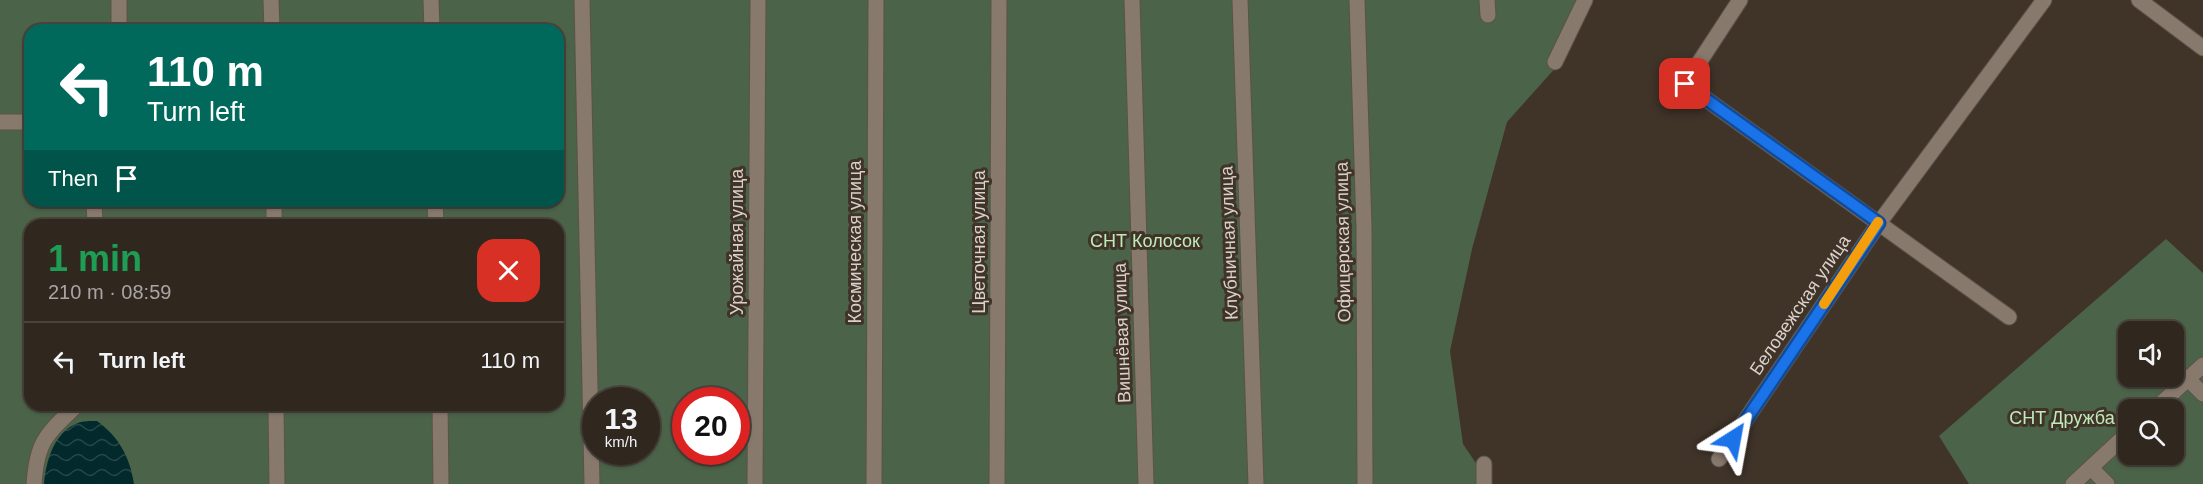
<!DOCTYPE html>
<html lang="en">
<head>
<meta charset="utf-8">
<style>
  body { margin:0; font-family:Helvetica,sans-serif; background:#382f28; color:#f1f3f6; height:100vh; display:flex; flex-direction:column; font-size:22px; white-space:nowrap }
  * { box-sizing:border-box; margin:0 }
  p { font-size:20px; color:#a8a5a4 }
  .icon { flex:none; width:33px; height:33px; fill:none; stroke:currentColor; stroke-width:2; stroke-linecap:round; stroke-linejoin:round }
  .map { position:relative; flex:1; overflow:hidden }
  .details { position:absolute; left:24px; top:219px; width:540px; height:192px; display:flex; flex-direction:column; background:#30271f; border-radius:18px; box-shadow:0 2px 4px #0004,0 0 0 2px #4b443d }
  .details>* { flex:none }
  .hud { position:absolute; left:24px; top:24px; width:540px; height:183px; border-radius:18px; box-shadow:0 2px 4px #0004,0 0 0 2px #4b443d; background:#00695c; color:#fff; overflow:hidden }
  .buttons { position:absolute; left:2118px; top:321px; display:grid; gap:12px }
  .buttons a { display:grid; place-items:center; width:66px; height:66px; border-radius:12px; background:#30271f; box-shadow:0 2px 4px #0004,0 0 0 2px #4b443d; font-size:30px }
  .speed { position:absolute; left:582px; top:387px; display:flex; gap:12px; font-size:30px; font-weight:700; text-align:center }
  .speed>* { display:grid; place-content:center; width:78px; height:78px; border-radius:50%; background:#30271f; box-shadow:0 2px 4px #0004,0 0 0 2px #4b443d; line-height:1 }
  .speed small { font-size:15px; font-weight:400 }
  .speed .limit { border:9px solid #d22; background:#fff; color:#111 }
  .pin { position:absolute; display:grid; place-items:center; width:51px; height:51px; color:#fff; margin:-26px; border-radius:12px; box-shadow:0 3px 9px #0006 }
  .me { position:absolute; width:66px; margin:-33px; rotate:34deg; stroke-linejoin:round; filter:drop-shadow(0 0 4px #0008) }
  .turn { display:flex; align-items:center; gap:21px; height:126px; padding:0 24px; font-size:27px }
  .turn .icon { width:78px; height:78px; stroke-width:2.5 }
  .turn b { display:block; font-size:42px; line-height:51px }
  .then { display:flex; align-items:center; height:57px; padding:0 24px; background:#0003; gap:12px; font-size:22px }
  .round { display:grid; place-items:center; flex:none; width:63px; height:63px; border-radius:18px; background:#382f28 }
  .summary { display:flex; align-items:center; justify-content:space-between; height:102px; padding:0 24px }
  h1 { font-size:36px; font-weight:800; line-height:45px; color:#1e9e55 }
  ul { padding:0; list-style:none }
  li { display:flex; align-items:center; gap:18px; height:78px; padding:0 24px; border-top:2px solid #4b443d }
  li div { flex:1 }
  li b { display:block; font-size:22px }
  li em { font-style:normal }
  .map>svg:first-child { display:block }
  .green { fill:#4b6349; fill-rule:evenodd }
  .water { fill:url(#water-waves) }
  .lines { fill:none; stroke-linecap:round; stroke-linejoin:round }
  .minor-casing { stroke:#5c5248; stroke-width:17 }
  .minor { stroke:#88796d; stroke-width:15 }
  .route-casing { stroke:#114b97; stroke-width:15 }
  .route { stroke:#1a73e8; stroke-width:10 }
  .slow { stroke:#f59e0b; stroke-width:10 }
  .labels { text-anchor:middle; stroke-width:6; stroke-linejoin:round; paint-order:stroke }
  .park-label { font-size:18px; fill:#beebb9; stroke:#403429 }
  .street-label { font-size:18px; fill:#d9d1ca; stroke:#403429 }
</style>
</head>
<body>
<div class="map">
<svg width="2203" height="484" viewBox="0 0 2203 484">
  <defs>
    <pattern id="water-waves" width="16" height="10" patternUnits="userSpaceOnUse" patternTransform="scale(1.5)"><rect width="16" height="10" fill="#02292c"/><path d="M0 5q4-4 8 0t8 0" fill="none" stroke="#264749"/></pattern>
  </defs>
  <rect width="100%" height="100%" fill="#403429"/>
  <g class="green">
    <path d="M 0,0 L 1590,0 L 1558,65 L 1507,122 L 1472,249 L 1450,351 L 1463,444 L 1490,484 L 0,484 ZM 30,30 L 558,30 L 558,201 L 30,201 ZM 30,225 L 558,225 L 558,405 L 30,405 ZM 596,400 L 646,400 L 646,452 L 596,452 ZM 686,400 L 736,400 L 736,452 L 686,452 Z"/>
    <path d="M 2166,239 L 2203,273 L 2203,484 L 1969,484 L 1939,436 ZM 2128,332 L 2174,332 L 2174,376 L 2128,376 ZM 2128,410 L 2174,410 L 2174,454 L 2128,454 Z"/>
  </g>
  <path class="water" d="M 97,421 C 119,437 130,457 134,484 L 44,484 C 46,461 54,432 78,423 C 83,421 91,421 97,421 Z"/>
  <g class="lines">
    <g class="minor-casing">
      <g id="minor">
        <path d="M 119,0 L 119,30"/>
        <path d="M 271,0 L 272,30"/>
        <path d="M 431,0 L 432,30"/>
        <path d="M 582,0 L 592,484"/>
        <path d="M 1132,0 L 1146,484"/>
        <path d="M 1240,0 L 1256,484"/>
        <path d="M 1357,0 L 1364,227 L 1365,484"/>
        <path d="M 1487,0 L 1488,15"/>
        <path d="M 1740,0 L 1685,84 L 2009,317"/>
        <path d="M 2139,0 L 2203,48"/>
        <path d="M 1555,62 L 1585,0"/>
        <path d="M 0,122 L 30,122"/>
        <path d="M 94,201 L 95,225"/>
        <path d="M 274,201 L 274,225"/>
        <path d="M 435,201 L 436,225"/>
        <path d="M 2188,379 L 2203,394"/>
        <path d="M 276,405 L 277,484"/>
        <path d="M 440,405 L 441,484"/>
        <path d="M 2154,410 L 2203,365"/>
        <path d="M 1719,459 L 1879,223 L 2044,0"/>
        <path d="M 1484,464 L 1484,484"/>
        <path d="M 2091,468 L 2107,484"/>
        <path d="M 34,484 C 37,440 47,434 77,405"/>
        <path d="M 755,484 L 758,0"/>
        <path d="M 874,484 L 876,0"/>
        <path d="M 997,484 L 999,0"/>
        <path d="M 2073,484 L 2128,433"/>
      </g>
    </g>
    <use href="#minor" class="minor"/>
  </g>
  <g class="lines">
    <g class="route-casing">
      <path id="route" d="M 1685,84 L 1879,223 L 1733,439"/>
    </g>
    <use href="#route" class="route"/>
    <path class="slow" d="M 1824,304 L 1878,222"/>
  </g>
  <g class="labels">
    <g class="park-label">
      <text x="1145" y="247">СНТ Колосок</text>
      <text x="2062" y="424">СНТ Дружба</text>
    </g>
    <g class="street-label">
      <text transform="translate(737 242) rotate(-90)" y="6">Урожайная улица</text>
      <text transform="translate(855 242) rotate(-90)" y="6">Космическая улица</text>
      <text transform="translate(979 242) rotate(-90)" y="6">Цветочная улица</text>
      <text transform="translate(1343 242) rotate(-91)" y="6">Офицерская улица</text>
      <text transform="translate(1229 243) rotate(-92)" y="6">Клубничная улица</text>
      <text transform="translate(1800 305) rotate(-56)" y="6">Беловежская улица</text>
      <text transform="translate(1122 333) rotate(-92)" y="6">Вишнёвая улица</text>
    </g>
  </g>
</svg>
<div class="buttons">
<a><svg class="icon" aria-label="sound" viewBox="0 0 24 24"><path d="M4 9h4l5-4v14l-5-4H4zM17 9q2 3 0 6"/></svg></a>
<a><svg class="icon" aria-label="search" viewBox="0 0 24 24"><circle cx="10" cy="10" r="6"/><path d="M15 15l6 6"/></svg></a>
</div>
<div class="speed"><div>13<small>km/h</small></div><div class="limit">20</div></div>
<div class="pin" style="left:1685px;top:84px;background:#d93025"><svg class="icon" aria-label="arrive" viewBox="0 0 24 24"><path d="M6 21V4h12l-3 4 3 4H6"/></svg></div>
<svg class="me" style="left:1733px;top:439px" viewBox="-20 -20 40 40"><path d="M0-17L14 15 0 8-14 15z" fill="#1a73e8" stroke="#fff" stroke-width="4"/></svg>
<div class="hud">
<div class="turn"><svg class="icon" aria-label="left" viewBox="0 0 24 24"><path d="M17 20v-9H6M10 6l-5 5 5 5"/></svg><div><b>110 m</b>Turn left</div></div>
<div class="then">Then<svg class="icon" aria-label="arrive" viewBox="0 0 24 24"><path d="M6 21V4h12l-3 4 3 4H6"/></svg></div>
</div>
<section class="details">
<div class="summary"><div><h1>1 min</h1><p>210 m · 08:59</p></div><a class="round" style="background:#d93025;color:#fff"><svg class="icon" aria-label="close" viewBox="0 0 24 24"><path d="M6 6l12 12M18 6L6 18"/></svg></a></div>
<ul>
<li><svg class="icon" aria-label="left" viewBox="0 0 24 24"><path d="M17 20v-9H6M10 6l-5 5 5 5"/></svg><div><b>Turn left</b></div><em>110 m</em></li>
</ul>
</section>
</div>
</body>
</html>
